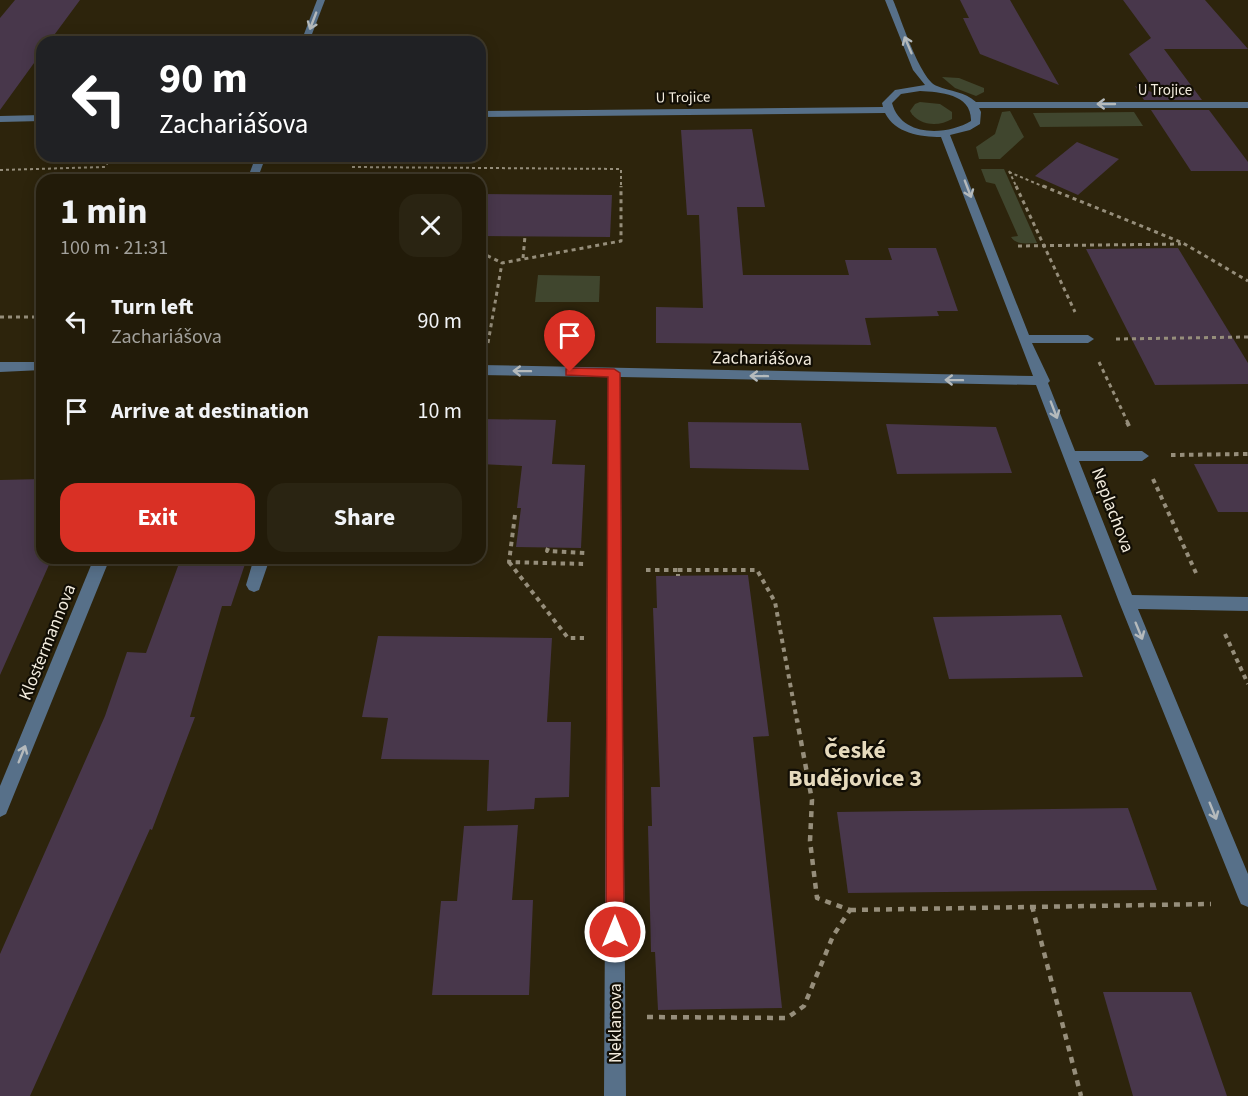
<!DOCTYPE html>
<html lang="en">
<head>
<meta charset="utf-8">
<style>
  body { margin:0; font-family:"Source Sans 3",sans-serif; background:#2a2412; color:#f1f3f6; height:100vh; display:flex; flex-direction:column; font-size:22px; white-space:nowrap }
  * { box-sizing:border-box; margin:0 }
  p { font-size:20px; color:#a2a19c }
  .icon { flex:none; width:33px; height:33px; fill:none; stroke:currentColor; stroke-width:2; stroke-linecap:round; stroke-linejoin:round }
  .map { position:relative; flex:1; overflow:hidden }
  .details { position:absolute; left:36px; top:174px; width:450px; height:390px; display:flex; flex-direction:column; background:#221b09; border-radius:18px; box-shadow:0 3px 15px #0003,0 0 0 2px #3f392a }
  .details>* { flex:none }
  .top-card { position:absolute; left:36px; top:36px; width:450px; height:126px; border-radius:18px; box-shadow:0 3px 15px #0003,0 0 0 2px #3f392a; background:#202124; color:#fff; overflow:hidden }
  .pin { position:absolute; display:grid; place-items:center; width:51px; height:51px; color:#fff; margin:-62px -26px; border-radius:50% 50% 50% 0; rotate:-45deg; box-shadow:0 0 6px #0007 }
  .pin .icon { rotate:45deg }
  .me { position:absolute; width:66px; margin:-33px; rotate:0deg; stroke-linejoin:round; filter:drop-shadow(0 0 4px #0008) }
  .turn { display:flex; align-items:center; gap:21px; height:126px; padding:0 24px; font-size:27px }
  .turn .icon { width:78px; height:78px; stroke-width:2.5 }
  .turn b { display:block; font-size:42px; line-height:51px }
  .round { display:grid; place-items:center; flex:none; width:63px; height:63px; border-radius:18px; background:#2a2412 }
  .summary { display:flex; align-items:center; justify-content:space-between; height:102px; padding:0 24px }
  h1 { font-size:36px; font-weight:700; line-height:45px }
  .action { display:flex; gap:12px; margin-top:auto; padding:12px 24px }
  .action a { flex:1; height:69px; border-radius:18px; background:#d93025; color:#fff; font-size:24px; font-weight:700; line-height:69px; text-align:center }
  .action a+a { background:#2a2412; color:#f1f3f6 }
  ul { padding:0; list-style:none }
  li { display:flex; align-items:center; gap:18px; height:90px; padding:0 24px }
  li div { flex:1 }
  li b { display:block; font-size:22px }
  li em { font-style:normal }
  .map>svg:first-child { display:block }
  .green { fill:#40462e }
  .building { fill:#48374b }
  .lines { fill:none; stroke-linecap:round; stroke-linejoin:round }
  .path-far3 { stroke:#968e7b; stroke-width:2; stroke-dasharray:3 3; stroke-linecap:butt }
  .path-far2 { stroke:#968e7b; stroke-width:3; stroke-dasharray:4 4; stroke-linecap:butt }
  .path-far1 { stroke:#968e7b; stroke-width:4; stroke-dasharray:4.5 4.5; stroke-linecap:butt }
  .path { stroke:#968e7b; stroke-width:4.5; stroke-dasharray:6 6; stroke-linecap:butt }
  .minor { fill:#577089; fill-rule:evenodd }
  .oneway { stroke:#b5babc }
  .route { fill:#d93025; stroke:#8d1f18; stroke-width:1.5 }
  .labels { text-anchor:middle; stroke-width:4.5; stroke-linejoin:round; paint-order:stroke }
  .far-street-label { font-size:15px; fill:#f3ecde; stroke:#120e05 }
  .street-label { font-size:18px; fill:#f3ecde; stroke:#120e05 }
  .district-label { font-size:24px; font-weight:bold; fill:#e6dabd; stroke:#120e05 }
</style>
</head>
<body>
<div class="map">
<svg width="1248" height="1096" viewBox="0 0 1248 1096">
  <rect width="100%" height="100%" fill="#2d240c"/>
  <g class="green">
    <path d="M 942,77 L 959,78 L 984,88 L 984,92 L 976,96 L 955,88 Z"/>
    <path d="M 920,102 L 940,104 L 952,112 L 952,119 C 939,127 918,126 910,111 L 915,104 Z"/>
    <path d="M 1010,111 L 1024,137 L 1000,159 L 979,159 L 976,147 L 995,134 L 1002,112 Z"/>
    <path d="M 1134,112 L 1143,126 L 1040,127 L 1033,113 Z"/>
    <path d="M 981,169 L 1004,169 L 1037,243 C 1028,243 1017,246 1011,237 L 1018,236 L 995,184 L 986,182 Z"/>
    <path d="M 538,275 L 600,276 L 599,302 L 535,302 Z"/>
  </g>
  <g class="building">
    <path d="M 15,0 L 80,0 L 49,42 L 42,42 L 42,52 L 0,110 L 0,18 Z"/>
    <path d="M 960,0 L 1010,0 L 1059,85 L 980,54 L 963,18 L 969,18 Z"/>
    <path d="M 1123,0 L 1205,0 L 1248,49 L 1164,49 L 1202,100 L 1144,100 L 1135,86 L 1157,94 L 1129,54 L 1151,38 Z"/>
    <path d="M 1151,110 L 1209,110 L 1248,162 L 1248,171 L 1191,171 Z"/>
    <path d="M 752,129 L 765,207 L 737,207 L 743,275 L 849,275 L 845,260 L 892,260 L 888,248 L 936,248 L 958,311 L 937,311 L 939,316 L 865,318 L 871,345 L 656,343 L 656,307 L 703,308 L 699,215 L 687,215 L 681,130 Z"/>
    <path d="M 1077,142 L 1119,159 L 1078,195 L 1035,176 Z"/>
    <path d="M 480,194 L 612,195 L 610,237 L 480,236 Z"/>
    <path d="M 1178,248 L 1248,363 L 1248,384 L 1155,385 L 1086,249 Z"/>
    <path d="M 480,419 L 556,420 L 552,464 L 585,465 L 581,548 L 516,547 L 521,508 L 517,508 L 522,466 L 480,464 Z"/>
    <path d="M 688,422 L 801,423 L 809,470 L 690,468 Z"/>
    <path d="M 886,424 L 996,427 L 1012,473 L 897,474 Z"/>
    <path d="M 1194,464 L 1248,464 L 1248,512 L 1218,512 Z"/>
    <path d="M 42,479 L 42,558 L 52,558 L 0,675 L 0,480 Z"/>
    <path d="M 181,558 L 247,558 L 231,606 L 222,606 L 190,717 L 195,717 L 152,830 L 150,829 L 30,1096 L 0,1096 L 0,954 L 105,716 L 127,652 L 146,653 Z"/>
    <path d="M 748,575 L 769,736 L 753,737 L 782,1008 L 658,1010 L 655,952 L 651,952 L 648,826 L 652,826 L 651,787 L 660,787 L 653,608 L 657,608 L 656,576 Z"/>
    <path d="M 1061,615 L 1083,677 L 949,679 L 933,617 Z"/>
    <path d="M 378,636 L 552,638 L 547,722 L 571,722 L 569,797 L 535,798 L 534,809 L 487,811 L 489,760 L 381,759 L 388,718 L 362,717 Z"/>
    <path d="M 1128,808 L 1157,890 L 848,893 L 837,812 Z"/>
    <path d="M 518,825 L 512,900 L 533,900 L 529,995 L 432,995 L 441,901 L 457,901 L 464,826 Z"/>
    <path d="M 1103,992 L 1191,992 L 1227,1096 L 1133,1096 Z"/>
  </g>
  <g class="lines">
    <g class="path-far3">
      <path d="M 352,167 L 621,169 L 621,188"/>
      <path d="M 0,170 L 105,167 L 112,156"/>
      <path d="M 1009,171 L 1017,188"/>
      <path d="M 1009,172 L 1047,188"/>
    </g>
    <g class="path-far2">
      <path d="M 1016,186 L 1075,312"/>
      <path d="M 1043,186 L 1183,243 L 1248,281"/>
      <path d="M 1018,246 L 1181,244"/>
      <path d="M 480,252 L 502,263"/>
      <path d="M 523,258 L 525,236"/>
      <path d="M 0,317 L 42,317"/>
      <path d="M 1116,339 L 1248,337"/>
      <path d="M 488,343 L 502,263 L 621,241 L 621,186"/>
      <path d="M 1099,362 L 1128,423"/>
    </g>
    <g class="path-far1">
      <path d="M 1127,422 L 1130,428"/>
      <path d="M 1171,455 L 1248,454"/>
      <path d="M 1153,479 L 1196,573"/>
      <path d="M 515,515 L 509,562 L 584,564"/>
      <path d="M 548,548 L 547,551 L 585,553"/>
      <path d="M 509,562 L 568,638 L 584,638"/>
      <path d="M 646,570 L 678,570 L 678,576"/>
      <path d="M 678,570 L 757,570 L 775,602 L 797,721"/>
      <path d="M 1225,634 L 1248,684"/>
    </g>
    <g class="path">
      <path d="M 1032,906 L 1081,1096"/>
      <path d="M 850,910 L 1211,904"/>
      <path d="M 647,1017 L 787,1018 L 804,1006 L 833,936 L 850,910 L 817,898 L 810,841 L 812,800 L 797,720"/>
    </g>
    <g class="minor">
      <path d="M 317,0 L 325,0 L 309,42 L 301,42 Z"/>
      <path d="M 885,0 L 893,0 C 901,18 920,80 937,86 C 951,92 964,91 976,102 L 1248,102 L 1248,108 L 979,108 L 981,112 L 980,124 L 970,130 L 950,135 L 1029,335 L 1088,335 L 1094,339 L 1088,343 L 1032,343 L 1050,381 L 1048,383 L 1075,451 L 1142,451 L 1149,456 L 1142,461 L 1079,461 L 1132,595 L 1248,597 L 1248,611 L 1138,609 L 1248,874 L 1248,907 L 1241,904 L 1238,897 L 1119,602 L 1036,385 L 620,377 L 626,1096 L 604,1096 L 608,377 L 480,375 L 480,365 L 1033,376 L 941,137 C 920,137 895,133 885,113 L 480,117 L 480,111 L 883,107 L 882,103 L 895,90 L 925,85 L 913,70 ZM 920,91 C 940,92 972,94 971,121 C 946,136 901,137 892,103 L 901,94 Z"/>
      <path d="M 42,115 L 42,121 L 0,122 L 0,116 Z"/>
      <path d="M 256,156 L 266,156 L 257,180 L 247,180 Z"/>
      <path d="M 0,362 L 42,362 L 42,370 L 0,372 Z"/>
      <path d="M 94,558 L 110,558 L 6,814 L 0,817 L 0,786 Z"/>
      <path d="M 254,558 L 270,558 L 259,590 L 254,592 L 249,590 L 246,585 Z"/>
    </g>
  </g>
  <defs><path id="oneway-shaft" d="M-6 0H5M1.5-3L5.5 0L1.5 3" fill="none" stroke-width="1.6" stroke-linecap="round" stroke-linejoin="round" transform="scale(1.5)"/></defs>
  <g class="oneway">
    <use href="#oneway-shaft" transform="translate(313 21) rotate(111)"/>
    <use href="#oneway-shaft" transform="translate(908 45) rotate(-113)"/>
    <use href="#oneway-shaft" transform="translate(1106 104) rotate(-180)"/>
    <use href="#oneway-shaft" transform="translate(968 189) rotate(69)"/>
    <use href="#oneway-shaft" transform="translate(522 371) rotate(-179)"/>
    <use href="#oneway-shaft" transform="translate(759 376) rotate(-179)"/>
    <use href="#oneway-shaft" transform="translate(954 380) rotate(-179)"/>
    <use href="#oneway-shaft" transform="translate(1054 410) rotate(69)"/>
    <use href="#oneway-shaft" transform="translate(1139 631) rotate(68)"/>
    <use href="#oneway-shaft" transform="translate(22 754) rotate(-68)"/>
    <use href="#oneway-shaft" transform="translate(1213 811) rotate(68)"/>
  </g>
  <path class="route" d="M 570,368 L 614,369 L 620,373 L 624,932 L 621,938 L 615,941 L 609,938 L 606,932 L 608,377 L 566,375 L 566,369 Z"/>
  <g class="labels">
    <g class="far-street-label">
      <text x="1165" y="95">U Trojice</text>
      <text transform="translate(683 97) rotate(-1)" y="5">U Trojice</text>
    </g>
    <g class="street-label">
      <text transform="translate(762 358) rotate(1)" y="6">Zachariášova</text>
      <text transform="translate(1113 510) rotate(69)" y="6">Neplachova</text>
      <text transform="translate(47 642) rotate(-68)" y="6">Klostermannova</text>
      <text transform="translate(615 1023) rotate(-90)" y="6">Neklanova</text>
    </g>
    <g class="district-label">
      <text x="855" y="758">České<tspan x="855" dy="28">Budějovice 3</tspan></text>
    </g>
  </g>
</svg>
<div class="pin" style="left:570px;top:372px;background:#d93025"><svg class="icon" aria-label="arrive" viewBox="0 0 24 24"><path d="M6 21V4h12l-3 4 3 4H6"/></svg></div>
<svg class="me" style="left:615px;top:932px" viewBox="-20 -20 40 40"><circle r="17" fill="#d93025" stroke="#fff" stroke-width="3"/><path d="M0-11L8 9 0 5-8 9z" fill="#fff"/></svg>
<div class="top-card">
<div class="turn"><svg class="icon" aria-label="left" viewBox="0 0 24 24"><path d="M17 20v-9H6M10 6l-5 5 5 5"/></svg><div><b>90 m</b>Zachariášova</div></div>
</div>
<section class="details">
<div class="summary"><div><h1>1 min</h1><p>100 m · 21:31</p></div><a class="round"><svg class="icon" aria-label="close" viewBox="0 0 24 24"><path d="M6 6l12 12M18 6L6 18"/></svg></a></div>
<ul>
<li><svg class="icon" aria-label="left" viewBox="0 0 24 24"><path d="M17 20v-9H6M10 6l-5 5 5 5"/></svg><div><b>Turn left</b><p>Zachariášova</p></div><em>90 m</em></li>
<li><svg class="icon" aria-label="arrive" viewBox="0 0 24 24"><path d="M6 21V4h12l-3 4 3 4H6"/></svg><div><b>Arrive at destination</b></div><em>10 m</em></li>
</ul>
<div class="action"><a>Exit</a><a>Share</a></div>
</section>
</div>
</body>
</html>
